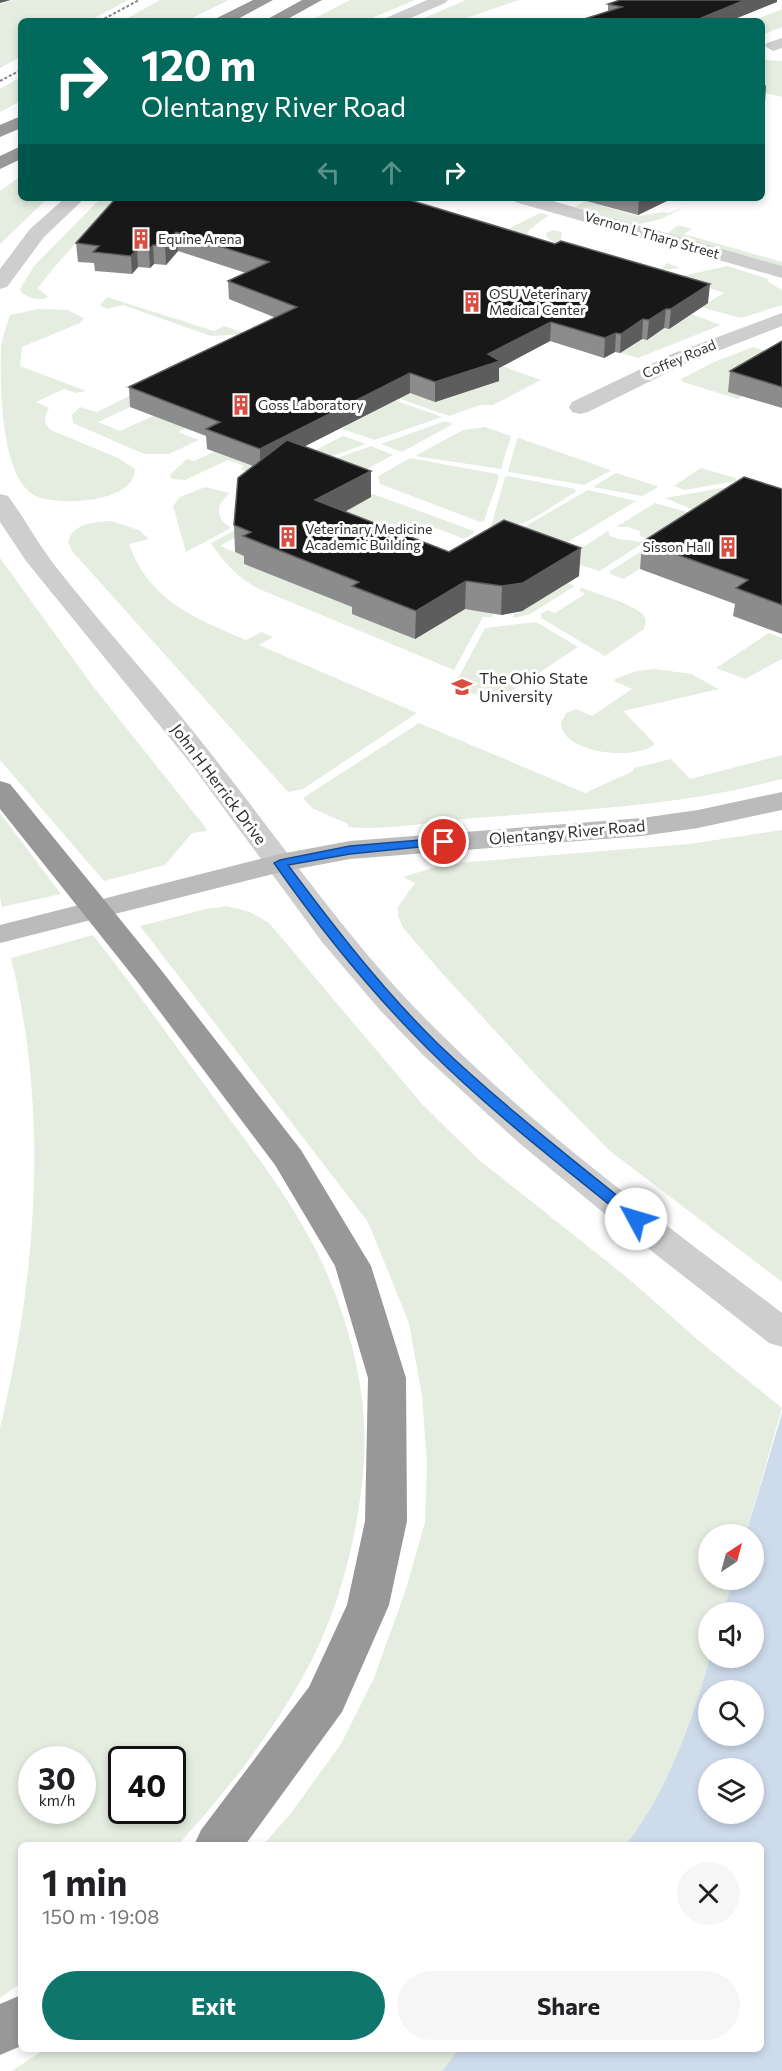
<!DOCTYPE html>
<html lang="en">
<head>
<meta charset="utf-8">
<style>
  body { margin:0; font-family:Commissioner,sans-serif; background:#f6f6f6; color:#202124; height:100vh; display:flex; flex-direction:column; font-size:22px; white-space:nowrap }
  * { box-sizing:border-box; margin:0 }
  p { font-size:20px; color:#757577 }
  .icon { flex:none; width:33px; height:33px; fill:none; stroke:currentColor; stroke-width:2; stroke-linecap:round; stroke-linejoin:round }
  .map { position:relative; flex:1; overflow:hidden }
  .drawer { position:absolute; left:18px; top:1842px; width:746px; height:210px; display:flex; flex-direction:column; background:#fff; border-radius:9px; box-shadow:0 3px 9px #0003 }
  .drawer>* { flex:none }
  .banner { position:absolute; left:18px; top:18px; width:747px; height:183px; border-radius:9px; box-shadow:0 3px 9px #0003; background:#00695c; color:#fff; overflow:hidden }
  .needle { width:39px; rotate:36deg }
  .fabs { position:absolute; left:698px; top:1524px; display:grid; gap:12px }
  .fabs a { display:grid; place-items:center; width:66px; height:66px; border-radius:50%; background:#fff; box-shadow:0 3px 9px #0003; font-size:30px }
  .speed { position:absolute; left:18px; top:1746px; display:flex; gap:12px; font-size:30px; font-weight:700; text-align:center }
  .speed>* { display:grid; place-content:center; width:78px; height:78px; border-radius:50%; background:#fff; box-shadow:0 3px 9px #0003; line-height:1 }
  .speed small { font-size:15px; font-weight:400 }
  .speed .limit { border:3px solid #111; border-radius:9px; background:#fff; color:#111 }
  .pin { position:absolute; display:grid; place-items:center; width:51px; height:51px; color:#fff; margin:-26px; border:3px solid #fff; border-radius:50%; box-shadow:0 2px 6px #0007 }
  .me { position:absolute; width:66px; margin:-33px; rotate:309deg; stroke-linejoin:round; filter:drop-shadow(0 0 4px #0008) }
  .turn { display:flex; align-items:center; gap:21px; height:126px; padding:0 24px; font-size:27px }
  .turn .icon { width:78px; height:78px; stroke-width:2.5 }
  .turn b { display:block; font-size:42px; line-height:51px }
  .lanes { display:flex; align-items:center; height:57px; padding:0 24px; background:#0003; justify-content:center; gap:30px; direction:ltr }
  .lanes .off { opacity:.35 }
  .round { display:grid; place-items:center; flex:none; width:63px; height:63px; border-radius:32px; background:#f6f6f6 }
  .headline { display:flex; align-items:center; justify-content:space-between; height:102px; padding:0 24px }
  h1 { font-size:36px; font-weight:700; line-height:45px }
  .button { display:flex; gap:12px; margin-top:auto; padding:12px 24px }
  .button a { flex:1; height:69px; border-radius:36px; background:#0f766e; color:#fff; font-size:24px; font-weight:700; line-height:69px; text-align:center }
  .button a+a { background:#f6f6f6; color:#202124 }
  .map>svg:first-child { display:block }
  .green { fill:#e5ede0; fill-rule:evenodd }
  .water { fill:#cedbeb; fill-rule:evenodd }
  .lines { fill:none; stroke-linecap:round; stroke-linejoin:round }
  .minor { fill:#cecece; fill-rule:evenodd }
  .tertiary { fill:#cecece; fill-rule:evenodd }
  .secondary { fill:#bbb; fill-rule:evenodd }
  .motorway { fill:#989898; fill-rule:evenodd }
  .rail { stroke:#868686; stroke-width:2; stroke-dasharray:3 2; stroke-linecap:butt }
  .wall { fill:#8c8c8c }
  .shaded-wall { fill:#5d5d5d }
  .building { fill:#181818; stroke:#5d5d5d; stroke-width:1.5 }
  .route { fill:#1a73e8; stroke:#114b97; stroke-width:1.5 }
  .labels { text-anchor:middle; stroke-width:6; stroke-linejoin:round; paint-order:stroke }
  .far-street-label { font-size:14px; fill:#313131; stroke:#fff }
  .far-poi-label { font-size:14px; fill:#313131; stroke:#fff; text-anchor:start }
  .poi-label { font-size:16px; fill:#313131; stroke:#fff; text-anchor:start }
  .street-label { font-size:16px; fill:#313131; stroke:#fff }
</style>
</head>
<body>
<div class="map">
<svg width="782" height="2071" viewBox="0 0 782 2071">
  <rect width="100%" height="100%" fill="#fff"/>
  <g class="green">
    <path d="M 14,0 L 128,0 L 89,21 L 21,21 L 21,57 L 0,68 L 0,4 Z"/>
    <path d="M 160,0 L 229,0 L 186,21 L 122,21 Z"/>
    <path d="M 350,0 L 415,0 L 365,21 L 309,21 Z"/>
    <path d="M 466,0 L 519,0 L 458,21 L 417,21 Z"/>
    <path d="M 782,9 L 782,27 L 762,35 L 762,21 L 753,21 Z"/>
    <path d="M 762,60 L 782,61 L 782,97 L 762,92 Z"/>
    <path d="M 21,77 L 21,101 L 0,112 L 0,89 Z"/>
    <path d="M 21,176 L 21,198 L 48,198 L 0,244 L 0,191 Z"/>
    <path d="M 101,198 L 124,198 C 93,225 62,255 38,288 L 48,297 C 40,301 30,299 22,293 L 20,289 L 34,266 Z"/>
    <path d="M 585,201 L 638,216 L 662,212 L 668,213 L 684,207 L 661,219 L 636,225 L 575,207 Z"/>
    <path d="M 540,213 L 549,215 L 529,230 L 526,238 L 484,241 Z"/>
    <path d="M 678,225 L 692,229 L 684,234 L 782,262 L 782,266 L 667,234 Z"/>
    <path d="M 553,230 L 562,232 L 561,240 L 662,269 L 667,263 L 680,268 L 653,271 L 558,246 L 547,237 L 546,233 Z"/>
    <path d="M 728,266 L 768,279 L 768,282 L 782,290 L 782,305 L 741,318 L 700,307 L 724,293 L 677,277 Z"/>
    <path d="M 107,297 L 214,331 L 224,326 L 247,334 L 211,336 L 123,305 L 107,309 L 100,305 Z"/>
    <path d="M 38,309 L 67,310 L 84,318 L 80,323 L 22,347 L 20,366 L 86,391 L 76,393 L 64,389 L 36,402 L 49,408 C 44,417 43,422 51,430 L 118,458 L 135,469 C 136,503 54,508 32,494 C 0,472 0,381 1,346 C 3,335 7,325 10,315 Z"/>
    <path d="M 691,314 L 721,325 L 638,358 L 620,353 L 642,339 L 647,340 L 664,328 L 669,329 Z"/>
    <path d="M 753,347 L 774,354 L 729,391 L 743,396 L 738,399 L 683,382 L 681,379 L 712,363 Z"/>
    <path d="M 502,366 L 541,380 L 493,405 L 480,405 L 449,416 L 395,397 L 385,384 L 488,374 Z"/>
    <path d="M 134,384 L 140,384 L 154,396 L 98,422 L 120,431 L 153,416 L 186,428 L 178,432 L 199,440 L 169,454 L 144,454 L 73,423 L 72,415 L 80,407 L 97,412 L 137,392 L 124,387 Z"/>
    <path d="M 388,398 L 442,417 L 375,440 L 342,429 L 345,426 L 335,423 Z"/>
    <path d="M 445,421 L 453,424 L 402,452 L 381,444 Z"/>
    <path d="M 485,427 L 511,436 L 501,469 L 415,456 L 463,430 Z"/>
    <path d="M 343,436 L 366,444 L 310,464 L 300,458 Z"/>
    <path d="M 519,438 L 610,470 L 610,471 L 584,485 L 510,472 L 508,471 L 517,439 Z"/>
    <path d="M 371,446 L 393,455 L 352,477 L 315,466 Z"/>
    <path d="M 214,452 L 268,472 L 259,477 L 240,469 L 245,466 L 228,460 L 185,480 L 171,479 L 170,475 L 187,459 L 194,461 Z"/>
    <path d="M 410,458 L 497,474 L 499,477 L 484,521 L 480,522 L 380,484 L 378,477 L 382,474 Z"/>
    <path d="M 701,468 L 736,478 L 736,481 L 685,490 L 674,486 Z"/>
    <path d="M 616,473 L 657,486 L 657,488 L 642,496 L 593,487 Z"/>
    <path d="M 508,476 L 575,489 L 576,492 C 552,505 519,535 491,526 L 505,477 Z"/>
    <path d="M 205,487 L 230,493 C 215,506 215,517 231,528 L 186,552 L 173,506 L 180,497 Z"/>
    <path d="M 722,488 L 727,489 L 694,510 L 665,498 Z"/>
    <path d="M 588,490 L 636,501 L 566,543 L 517,531 Z"/>
    <path d="M 373,494 L 474,531 L 474,533 L 464,539 L 436,528 L 396,551 L 324,523 Z"/>
    <path d="M 655,503 L 687,512 L 688,515 L 650,539 L 640,536 L 640,531 L 628,527 L 616,527 Z"/>
    <path d="M 233,514 L 238,514 L 258,525 L 220,546 L 252,559 L 245,564 L 359,610 L 467,607 L 494,613 L 492,617 L 483,617 L 454,670 L 259,589 C 237,577 225,564 211,543 L 245,525 Z"/>
    <path d="M 693,519 L 708,525 L 624,579 L 610,574 L 610,571 Z"/>
    <path d="M 111,521 L 139,530 L 149,539 L 129,544 C 149,601 195,618 246,640 L 262,632 L 273,637 L 259,645 L 417,713 L 303,789 L 288,792 L 72,551 L 68,542 C 73,523 94,522 111,521 Z"/>
    <path d="M 608,531 L 610,536 C 621,541 631,539 643,543 L 600,571 L 567,561 L 566,558 Z"/>
    <path d="M 0,558 L 92,685 L 206,828 L 206,831 L 192,833 L 165,865 L 104,881 L 0,760 Z"/>
    <path d="M 568,583 L 575,586 L 530,614 L 514,618 L 513,614 L 522,611 Z"/>
    <path d="M 582,588 C 597,594 635,604 644,616 C 647,620 645,625 644,629 L 605,656 L 541,618 L 541,614 L 548,610 L 555,613 L 585,594 L 579,590 Z"/>
    <path d="M 536,622 L 578,647 L 495,702 L 456,687 L 455,684 L 485,628 Z"/>
    <path d="M 769,633 L 782,638 L 782,659 L 745,679 L 716,668 Z"/>
    <path d="M 655,669 L 691,674 L 719,689 L 623,711 L 655,744 C 636,761 562,754 561,723 L 566,713 L 576,709 L 592,716 L 632,689 L 614,681 L 615,679 L 637,671 Z"/>
    <path d="M 419,723 L 585,793 L 633,771 L 634,768 L 671,759 L 690,779 L 782,755 L 782,779 C 682,806 579,810 475,818 C 433,821 390,831 348,827 L 348,824 L 312,808 L 303,798 Z"/>
    <path d="M 0,813 L 61,894 L 2,907 L 0,897 Z"/>
    <path d="M 782,830 L 782,1282 L 610,1151 L 545,1085 L 441,972 L 404,929 L 398,916 L 398,907 L 415,883 L 403,877 L 445,864 L 689,844 Z"/>
    <path d="M 227,906 L 250,912 L 269,923 L 422,1104 L 478,1159 L 629,1279 L 699,1341 L 782,1408 L 746,1534 L 708,1534 L 708,1580 L 733,1580 L 723,1612 L 708,1612 L 708,1658 L 710,1658 C 692,1720 667,1794 625,1845 L 263,1845 L 291,1813 L 341,1744 L 374,1678 L 406,1589 L 425,1522 L 427,1463 L 422,1396 L 409,1323 L 368,1222 L 140,926 L 206,909 Z"/>
    <path d="M 93,935 C 134,987 172,1041 212,1095 C 245,1140 282,1187 309,1237 C 338,1289 361,1361 364,1421 C 368,1489 348,1583 319,1645 C 284,1719 233,1784 178,1845 L 21,1845 L 21,1983 L 0,1998 L 0,1428 C 37,1274 49,1113 11,958 ZM 32,1760 L 82,1760 L 82,1810 L 32,1810 ZM 122,1760 L 172,1760 L 172,1810 L 122,1810 Z"/>
    <path d="M 45,2049 L 459,2049 L 442,2071 L 12,2071 Z"/>
  </g>
  <path class="water" d="M 782,1413 L 782,2071 L 442,2071 L 459,2049 L 760,2049 L 760,1845 L 625,1845 C 667,1794 692,1720 710,1658 L 753,1658 L 753,1612 L 723,1612 L 733,1580 L 753,1580 L 753,1534 L 746,1534 ZM 708,1690 L 753,1690 L 753,1736 L 708,1736 ZM 753,1768 L 753,1814 L 708,1814 L 708,1768 Z"/>
  <g class="lines">
    <g class="minor">
      <path d="M 782,38 L 782,48 L 773,51 L 765,46 L 767,43 Z"/>
      <path d="M 513,198 L 542,198 L 782,266 L 782,278 L 515,202 Z"/>
      <path d="M 782,313 L 782,326 L 687,363 L 588,412 L 580,414 L 572,412 L 569,407 L 572,402 L 672,354 Z"/>
    </g>
    <g class="tertiary">
      <path d="M 427,0 L 448,0 L 445,3 L 404,21 L 383,21 L 386,18 Z"/>
      <path d="M 65,198 L 85,198 L 44,237 L 7,287 L 0,289 L 0,269 L 30,229 Z"/>
      <path d="M 0,494 L 8,496 C 25,519 38,544 56,567 C 106,631 162,690 212,755 C 289,852 357,954 447,1040 C 550,1141 668,1226 782,1313 L 782,1347 L 769,1343 L 617,1224 L 518,1142 L 423,1055 L 379,1009 L 322,942 L 191,764 L 26,561 L 0,522 Z"/>
    </g>
    <path class="secondary" d="M 782,792 L 782,810 L 698,828 L 642,836 L 350,859 L 281,872 L 0,943 L 0,925 L 280,854 L 350,841 L 642,818 L 698,810 Z"/>
    <g class="motorway">
      <path d="M 253,0 L 273,0 L 234,21 L 214,21 L 217,18 Z"/>
      <path d="M 302,0 L 322,0 L 284,21 L 264,21 Z"/>
      <path d="M 21,116 L 21,128 L 0,137 L 0,125 Z"/>
      <path d="M 21,146 L 21,159 L 0,169 L 0,156 Z"/>
      <path d="M 0,781 L 10,784 L 158,966 L 301,1150 L 371,1266 L 406,1378 L 407,1521 L 389,1605 L 342,1712 L 245,1845 L 194,1845 L 201,1830 L 309,1687 L 347,1605 L 365,1521 L 368,1378 L 335,1266 L 275,1165 L 136,980 L 0,809 Z"/>
      <path d="M 21,1995 L 21,2046 L 0,2055 L 0,2004 Z"/>
    </g>
    <g class="rail">
      <path d="M 100,21 L 139,0"/>
      <path d="M 0,81 L 21,70"/>
    </g>
  </g>
  <g class="wall">
    <path d="M 620,0 L 777,0 L 777,2 L 608,11 L 608,4 Z"/>
    <path d="M 116,198 L 708,303 L 669,329 L 664,328 L 647,340 L 642,339 L 620,353 L 615,352 L 604,358 L 550,341 L 499,368 L 499,381 L 435,402 L 410,393 L 305,446 L 371,497 L 345,512 L 449,552 L 579,576 L 522,611 L 501,615 L 465,609 L 415,639 L 352,614 L 352,607 L 244,564 L 244,556 L 235,552 L 234,525 L 253,466 L 207,449 L 206,436 L 130,407 L 129,387 L 276,318 L 229,299 L 228,281 L 246,273 L 178,251 L 166,265 L 154,264 L 150,268 L 138,267 L 132,274 L 95,271 L 94,263 L 78,262 L 76,243 Z"/>
    <path d="M 575,198 L 673,198 L 638,215 Z"/>
    <path d="M 782,341 L 782,408 L 728,392 L 730,371 Z"/>
    <path d="M 782,489 L 782,634 L 733,616 L 735,604 L 640,569 L 642,542 Z"/>
  </g>
  <g class="shaded-wall">
    <path d="M 0,0 L 11,0 L 0,3 Z"/>
    <path d="M 745,0 L 777,0 L 777,2 L 730,21 L 694,21 Z"/>
    <path d="M 766,85 L 765,102 L 762,103 L 762,88 Z"/>
    <path d="M 639,198 L 673,198 L 638,215 Z"/>
    <path d="M 176,232 L 178,251 L 166,265 L 165,246 Z"/>
    <path d="M 153,245 L 154,264 L 150,268 L 149,250 Z"/>
    <path d="M 137,249 L 138,267 L 132,274 L 131,256 Z"/>
    <path d="M 710,284 L 708,303 L 669,329 L 671,309 Z"/>
    <path d="M 666,309 L 664,328 L 647,340 L 649,320 Z"/>
    <path d="M 643,319 L 642,339 L 620,353 L 621,334 Z"/>
    <path d="M 551,322 L 550,341 L 499,368 L 499,381 L 435,402 L 435,382 Z"/>
    <path d="M 616,333 L 615,352 L 604,358 L 605,338 Z"/>
    <path d="M 410,373 L 410,393 L 260,469 L 260,449 Z"/>
    <path d="M 371,471 L 371,497 L 316,527 L 315,500 Z"/>
    <path d="M 581,548 L 579,576 L 522,611 L 501,615 L 502,586 Z"/>
    <path d="M 466,581 L 465,609 L 415,639 L 416,611 Z"/>
  </g>
  <g class="building">
    <path d="M 620,0 L 745,0 L 694,21 L 578,21 L 622,7 L 608,4 Z"/>
    <path d="M 116,198 L 403,198 L 555,244 L 561,241 L 710,284 L 671,309 L 666,309 L 649,320 L 643,319 L 621,334 L 616,333 L 605,338 L 551,322 L 488,354 L 500,361 L 435,382 L 410,373 L 260,449 L 206,429 L 220,422 L 129,387 L 297,307 L 228,281 L 269,262 L 176,232 L 165,246 L 153,245 L 149,250 L 137,249 L 131,256 L 93,252 L 99,246 L 76,243 Z"/>
    <path d="M 782,341 L 782,387 L 730,371 Z"/>
    <path d="M 287,440 L 371,471 L 315,500 L 449,552 L 504,520 L 581,548 L 523,583 L 502,586 L 466,581 L 416,611 L 352,586 L 359,582 L 243,536 L 251,532 L 234,525 L 238,478 Z"/>
    <path d="M 744,477 L 782,489 L 782,605 L 736,588 L 748,580 L 642,542 Z"/>
  </g>
  <path class="route" d="M 444,838 L 450,842 L 449,844 L 350,854 L 288,865 C 335,928 382,989 438,1044 C 502,1105 572,1159 641,1215 L 643,1219 L 641,1222 L 631,1222 C 562,1166 490,1111 427,1048 C 370,991 320,929 274,863 L 280,860 L 350,846 Z"/>
  <defs>
    <g id="building-bare" transform="scale(1.62)"><path d="M-4-6H4V6H1V3H-1V6H-4ZM-2.5-4.3h1.7v1.8h-1.7ZM.8-4.3h1.7v1.8H.8ZM-2.5-1h1.7V.8h-1.7ZM.8-1h1.7V.8H.8Z" fill="#d94e42" stroke="#fff" stroke-width="2.5" paint-order="stroke"/></g>
    <g id="university-bare" transform="scale(1.62)"><path d="M0-5L7-2L0 1L-7-2ZM-4 1L0 2.5L4 1V4Q0 6-4 4Z" fill="#d94e42" stroke="#fff" stroke-width="2.5" paint-order="stroke"/></g>
  </defs>
  <g fill-rule="evenodd">
    <use href="#building-bare" x="141" y="239"/>
    <use href="#building-bare" x="472" y="302"/>
    <use href="#building-bare" x="241" y="405"/>
    <use href="#building-bare" x="288" y="537"/>
    <use href="#building-bare" x="728" y="547"/>
    <use href="#university-bare" x="462" y="687"/>
  </g>
  <g class="labels">
    <g class="far-street-label">
      <text transform="translate(652 235) rotate(16)" y="5">Vernon L Tharp Street</text>
      <text transform="translate(679 359) rotate(-23)" y="5">Coffey Road</text>
    </g>
    <g class="far-poi-label">
      <text x="158" y="244">Equine Arena</text>
      <text x="489" y="299">OSU Veterinary<tspan x="489" dy="16">Medical Center</tspan></text>
      <text x="258" y="410">Goss Laboratory</text>
      <text x="305" y="534">Veterinary Medicine<tspan x="305" dy="16">Academic Building</tspan></text>
      <text x="711" y="552" text-anchor="end">Sisson Hall</text>
    </g>
    <g class="poi-label">
      <text x="479" y="684">The Ohio State<tspan x="479" dy="18">University</tspan></text>
    </g>
    <g class="street-label">
      <text transform="translate(219 784) rotate(53)" y="6">John H Herrick Drive</text>
      <text transform="translate(567 832) rotate(-5)" y="6">Olentangy River Road</text>
    </g>
  </g>
</svg>
<div class="fabs">
<a><svg class="needle" viewBox="-14 -14 28 28"><path d="M0-13l5 13h-10z" fill="#e53935"/><path d="M0 13l5-13h-10z" fill="#757577"/></svg></a>
<a><svg class="icon" aria-label="sound" viewBox="0 0 24 24"><path d="M4 9h4l5-4v14l-5-4H4zM17 9q2 3 0 6"/></svg></a>
<a><svg class="icon" aria-label="search" viewBox="0 0 24 24"><circle cx="10" cy="10" r="6"/><path d="M15 15l6 6"/></svg></a>
<a><svg class="icon" aria-label="layers" viewBox="0 0 24 24"><path d="M12 4l9 5-9 5-9-5zM3 14l9 5 9-5"/></svg></a>
</div>
<div class="speed"><div>30<small>km/h</small></div><div class="limit">40</div></div>
<div class="pin" style="left:444px;top:842px;background:#d93025"><svg class="icon" aria-label="arrive" viewBox="0 0 24 24"><path d="M6 21V4h12l-3 4 3 4H6"/></svg></div>
<svg class="me" style="left:636px;top:1219px" viewBox="-20 -20 40 40"><circle r="19" fill="#fff"/><path d="M0-13L10 11 0 6-10 11z" fill="#1a73e8"/></svg>
<div class="banner">
<div class="turn"><svg class="icon" aria-label="right" viewBox="0 0 24 24"><path d="M7 20v-9h11M14 6l5 5-5 5"/></svg><div><b>120 m</b>Olentangy River Road</div></div>
<div class="lanes"><svg class="icon off" aria-label="left" viewBox="0 0 24 24"><path d="M17 20v-9H6M10 6l-5 5 5 5"/></svg><svg class="icon off" aria-label="ahead" viewBox="0 0 24 24"><path d="M12 20V5M6 11l6-6 6 6"/></svg><svg class="icon" aria-label="right" viewBox="0 0 24 24"><path d="M7 20v-9h11M14 6l5 5-5 5"/></svg></div>
</div>
<section class="drawer">
<div class="headline"><div><h1>1 min</h1><p>150 m · 19:08</p></div><a class="round"><svg class="icon" aria-label="close" viewBox="0 0 24 24"><path d="M6 6l12 12M18 6L6 18"/></svg></a></div>
<div class="button"><a>Exit</a><a>Share</a></div>
</section>
</div>
</body>
</html>
